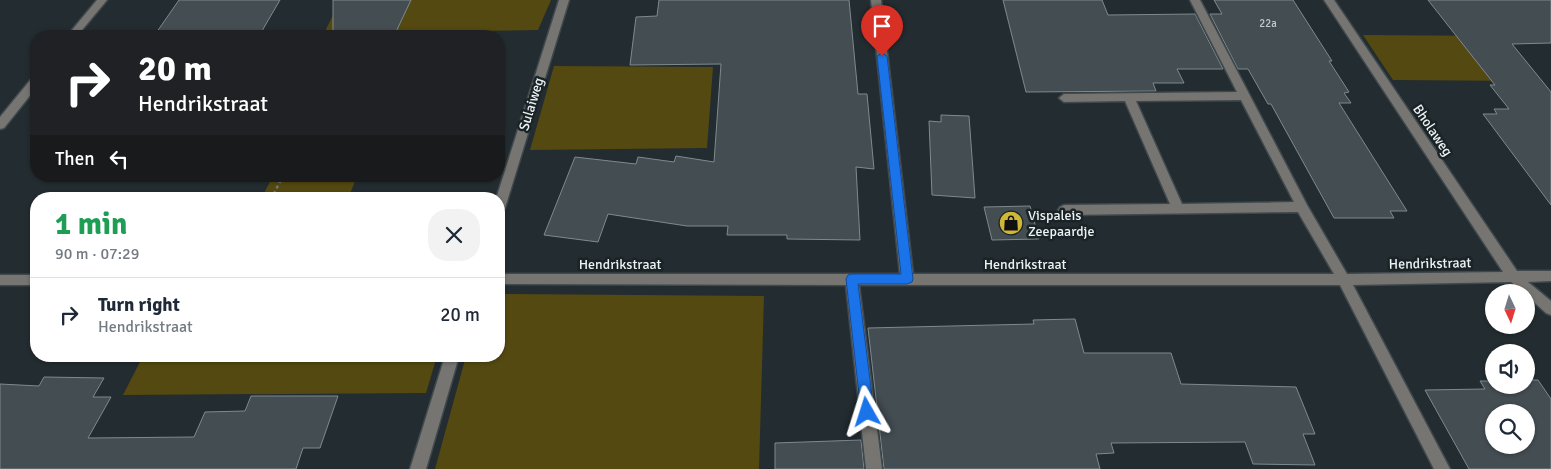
<!DOCTYPE html>
<html lang="en">
<head>
<meta charset="utf-8">
<style>
  body { margin:0; font-family:Signika,sans-serif; background:#f2f2f3; color:#1f2937; height:100vh; display:flex; flex-direction:column; font-size:19px; white-space:nowrap }
  * { box-sizing:border-box; margin:0 }
  p { font-size:16px; color:#747a83 }
  .icon { flex:none; width:28px; height:28px; fill:none; stroke:currentColor; stroke-width:2; stroke-linecap:round; stroke-linejoin:round }
  .map { position:relative; flex:1; overflow:hidden }
  .sheet { position:absolute; left:30px; top:192px; width:475px; height:170px; display:flex; flex-direction:column; background:#fff; border-radius:20px; box-shadow:0 1px 4px #0004 }
  .sheet>* { flex:none }
  .hud { position:absolute; left:30px; top:30px; width:475px; height:152px; border-radius:20px; box-shadow:0 1px 4px #0004; background:#202124; color:#fff; overflow:hidden }
  .needle { width:32px; rotate:176deg }
  .controls { position:absolute; left:1485px; top:284px; display:grid; gap:10px }
  .controls a { display:grid; place-items:center; width:50px; height:50px; border-radius:50%; background:#fff; box-shadow:0 1px 4px #0004; font-size:25px }
  .pin { position:absolute; display:grid; place-items:center; width:42px; height:42px; color:#fff; margin:-51px -21px; border-radius:50% 50% 50% 0; rotate:-45deg; box-shadow:0 0 5px #0007 }
  .pin .icon { rotate:45deg }
  .me { position:absolute; width:55px; margin:-28px; rotate:354deg; stroke-linejoin:round; filter:drop-shadow(0 0 4px #0008) }
  .turn { display:flex; align-items:center; gap:18px; height:105px; padding:0 25px; font-size:22px }
  .turn .icon { width:65px; height:65px; stroke-width:2.5 }
  .turn b { display:block; font-size:35px; line-height:42px }
  .then { display:flex; align-items:center; height:48px; padding:0 25px; background:#0003; gap:10px; font-size:19px }
  .round { display:grid; place-items:center; flex:none; width:52px; height:52px; border-radius:20px; background:#f2f2f3 }
  .headline { display:flex; align-items:center; justify-content:space-between; height:85px; padding:0 25px }
  h1 { font-size:30px; font-weight:800; line-height:38px; color:#1e9e55 }
  ul { padding:0; list-style:none }
  li { display:flex; align-items:center; gap:15px; height:75px; padding:0 25px; border-top:1px solid #e0e1e3 }
  li div { flex:1 }
  li b { display:block; font-size:19px }
  li em { font-style:normal }
  .map>svg:first-child { display:block }
  .green { fill:#544911 }
  .building { fill:#434d52; stroke:#7f8a8f; fill-rule:evenodd }
  .lines { fill:none; stroke-linecap:round; stroke-linejoin:round }
  .minor-casing { stroke:#3f484c; stroke-width:3 }
  .path { stroke:#6f777a; stroke-width:2.5; stroke-dasharray:3 3; stroke-linecap:butt }
  .minor { fill:#767571; fill-rule:evenodd }
  .route { fill:#1a73e8; stroke:#114b97 }
  .labels { text-anchor:middle; stroke-width:5; stroke-linejoin:round; paint-order:stroke }
  .number-label { font-size:11px; fill:#c2cacc }
  .street-label { font-size:14px; fill:#edf3f5; stroke:#1a2326 }
  .poi-label { font-size:14px; fill:#edf3f5; stroke:#1a2326; text-anchor:start }
</style>
</head>
<body>
<div class="map">
<svg width="1551" height="469" viewBox="0 0 1551 469">
  <rect width="100%" height="100%" fill="#232c30"/>
  <g class="green">
    <path d="M 341,0 L 551,0 L 538,30 L 324,33 Z"/>
    <path d="M 1363,35 L 1504,36 L 1540,81 L 1393,80 Z"/>
    <path d="M 554,66 L 713,67 L 707,148 L 530,150 Z"/>
    <path d="M 273,176 L 357,176 L 348,199 L 261,199 Z"/>
    <path d="M 503,294 L 764,296 L 759,469 L 435,469 L 466,356 L 499,356 L 499,295 Z"/>
    <path d="M 143,356 L 437,356 L 426,393 L 123,395 Z"/>
  </g>
  <g class="building">
    <path d="M 179,0 L 280,0 L 259,36 L 154,36 Z"/>
    <path d="M 333,0 L 411,0 L 394,36 L 333,36 Z"/>
    <path d="M 659,0 L 849,0 L 858,94 L 867,94 L 874,169 L 856,167 L 860,240 L 787,239 L 787,235 L 727,235 L 728,226 L 687,226 L 608,214 L 598,242 L 544,235 L 575,157 L 636,164 L 638,157 L 674,162 L 676,156 L 714,162 L 721,64 L 630,65 L 636,17 L 657,16 Z"/>
    <path d="M 1003,0 L 1102,0 L 1108,15 L 1195,14 L 1223,69 L 1177,69 L 1184,83 L 1153,83 L 1156,91 L 1026,92 Z"/>
    <path d="M 1214,0 L 1293,0 L 1332,61 L 1329,61 L 1349,92 L 1344,93 L 1351,103 L 1339,103 L 1407,211 L 1390,211 L 1394,218 L 1334,218 L 1271,104 L 1268,104 L 1248,69 L 1238,69 L 1210,14 L 1222,14 Z"/>
    <path d="M 1428,0 L 1551,0 L 1551,43 L 1512,44 L 1551,92 L 1551,205 L 1483,114 L 1497,114 L 1494,109 L 1509,109 L 1490,85 L 1495,85 Z"/>
    <path d="M 941,115 L 969,116 L 975,198 L 932,195 L 929,121 L 941,122 Z"/>
    <path d="M 1030,206 L 1039,239 L 992,240 L 984,207 Z"/>
    <path d="M 1075,319 L 1084,353 L 1171,353 L 1181,384 L 1296,387 L 1315,434 L 1303,434 L 1315,465 L 1253,464 L 1245,442 L 1111,443 L 1114,453 L 1096,454 L 1100,469 L 884,469 L 868,328 L 1034,324 L 1033,320 Z"/>
    <path d="M 44,377 L 104,378 L 93,397 L 111,397 L 88,438 L 194,437 L 205,412 L 245,411 L 251,396 L 338,396 L 320,448 L 303,448 L 296,469 L 0,469 L 0,384 L 39,386 Z"/>
    <path d="M 1526,380 L 1538,380 L 1551,399 L 1551,469 L 1469,469 L 1425,390 L 1485,389 L 1480,381 L 1494,381 L 1494,385 L 1526,385 ZM 1494,412 L 1526,412 L 1526,445 L 1494,445 Z"/>
    <path d="M 861,440 L 864,469 L 775,469 L 775,443 Z"/>
  </g>
  <g class="lines">
    <g class="minor-casing">
      <g id="minor">
        <path d="M 97,0 L 107,0 L 77,36 L 67,36 Z"/>
        <path d="M 559,0 L 569,0 L 505,208 L 503,211 L 499,213 L 499,199 L 496,199 Z"/>
        <path d="M 871,0 L 881,0 L 913,274 L 1334,274 L 1298,212 L 1064,215 L 1060,213 L 1058,210 L 1060,207 L 1064,205 L 1170,204 L 1125,101 L 1064,102 L 1059,98 L 1064,94 L 1237,92 L 1190,0 L 1200,0 L 1307,205 L 1347,274 L 1503,272 L 1324,0 L 1334,0 L 1517,271 L 1551,271 L 1551,281 L 1528,282 L 1551,301 L 1551,315 L 1546,313 L 1526,295 L 1526,292 L 1523,292 L 1511,282 L 1353,285 L 1450,469 L 1434,469 L 1340,285 L 859,285 L 882,469 L 866,469 L 846,285 L 499,284 L 499,274 L 900,274 ZM 1241,100 L 1294,202 L 1182,204 L 1136,101 Z"/>
        <path d="M 32,78 L 36,78 L 36,88 L 4,128 L 0,129 L 0,117 Z"/>
        <rect x="0" y="275" width="36" height="10"/>
        <path d="M 445,356 L 459,356 L 426,469 L 410,469 Z"/>
      </g>
    </g>
    <path class="path" d="M 271,199 L 283,176"/>
    <use href="#minor" class="minor"/>
  </g>
  <path class="route" d="M 882,53 L 887,56 L 913,279 L 912,282 L 907,284 L 858,284 L 874,412 L 872,416 L 867,418 L 863,416 L 861,412 L 846,279 L 848,275 L 852,274 L 901,274 L 877,56 Z"/>
  <defs>
    <g id="shop-disc" transform="scale(1.25)"><circle r="9.5" fill="#d0b736" stroke="#1a2326"/><path d="M-5-2.5h2.3a2.7 3.5 0 0 1 5.4 0H5L5.5 6h-11ZM-1.5-2.5h3a1.5 2.3 0 0 0-3 0Z" fill="#111"/></g>
  </defs>
  <g fill-rule="evenodd">
    <use href="#shop-disc" x="1011" y="223"/>
  </g>
  <g class="labels">
    <g class="number-label">
      <text x="1268" y="27">22a</text>
    </g>
    <g class="street-label">
      <text transform="translate(531 104) rotate(-73)" y="5">Sulaiweg</text>
      <text transform="translate(1433 130) rotate(56)" y="5">Bholaweg</text>
      <text transform="translate(1430 263) rotate(-1)" y="5">Hendrikstraat</text>
      <text x="620" y="269">Hendrikstraat</text>
      <text x="1025" y="269">Hendrikstraat</text>
    </g>
    <g class="poi-label">
      <text x="1028" y="220">Vispaleis<tspan x="1028" dy="16">Zeepaardje</tspan></text>
    </g>
  </g>
</svg>
<div class="controls">
<a><svg class="needle" viewBox="-14 -14 28 28"><path d="M0-13l5 13h-10z" fill="#e53935"/><path d="M0 13l5-13h-10z" fill="#747a83"/></svg></a>
<a><svg class="icon" aria-label="sound" viewBox="0 0 24 24"><path d="M4 9h4l5-4v14l-5-4H4zM17 9q2 3 0 6"/></svg></a>
<a><svg class="icon" aria-label="search" viewBox="0 0 24 24"><circle cx="10" cy="10" r="6"/><path d="M15 15l6 6"/></svg></a>
</div>
<div class="pin" style="left:882px;top:56px;background:#d93025"><svg class="icon" aria-label="arrive" viewBox="0 0 24 24"><path d="M6 21V4h12l-3 4 3 4H6"/></svg></div>
<svg class="me" style="left:867px;top:412px" viewBox="-20 -20 40 40"><path d="M0-17L14 15 0 8-14 15z" fill="#1a73e8" stroke="#fff" stroke-width="4"/></svg>
<div class="hud">
<div class="turn"><svg class="icon" aria-label="right" viewBox="0 0 24 24"><path d="M7 20v-9h11M14 6l5 5-5 5"/></svg><div><b>20 m</b>Hendrikstraat</div></div>
<div class="then">Then<svg class="icon" aria-label="left" viewBox="0 0 24 24"><path d="M17 20v-9H6M10 6l-5 5 5 5"/></svg></div>
</div>
<section class="sheet">
<div class="headline"><div><h1>1 min</h1><p>90 m · 07:29</p></div><a class="round"><svg class="icon" aria-label="close" viewBox="0 0 24 24"><path d="M6 6l12 12M18 6L6 18"/></svg></a></div>
<ul>
<li><svg class="icon" aria-label="right" viewBox="0 0 24 24"><path d="M7 20v-9h11M14 6l5 5-5 5"/></svg><div><b>Turn right</b><p>Hendrikstraat</p></div><em>20 m</em></li>
</ul>
</section>
</div>
</body>
</html>
